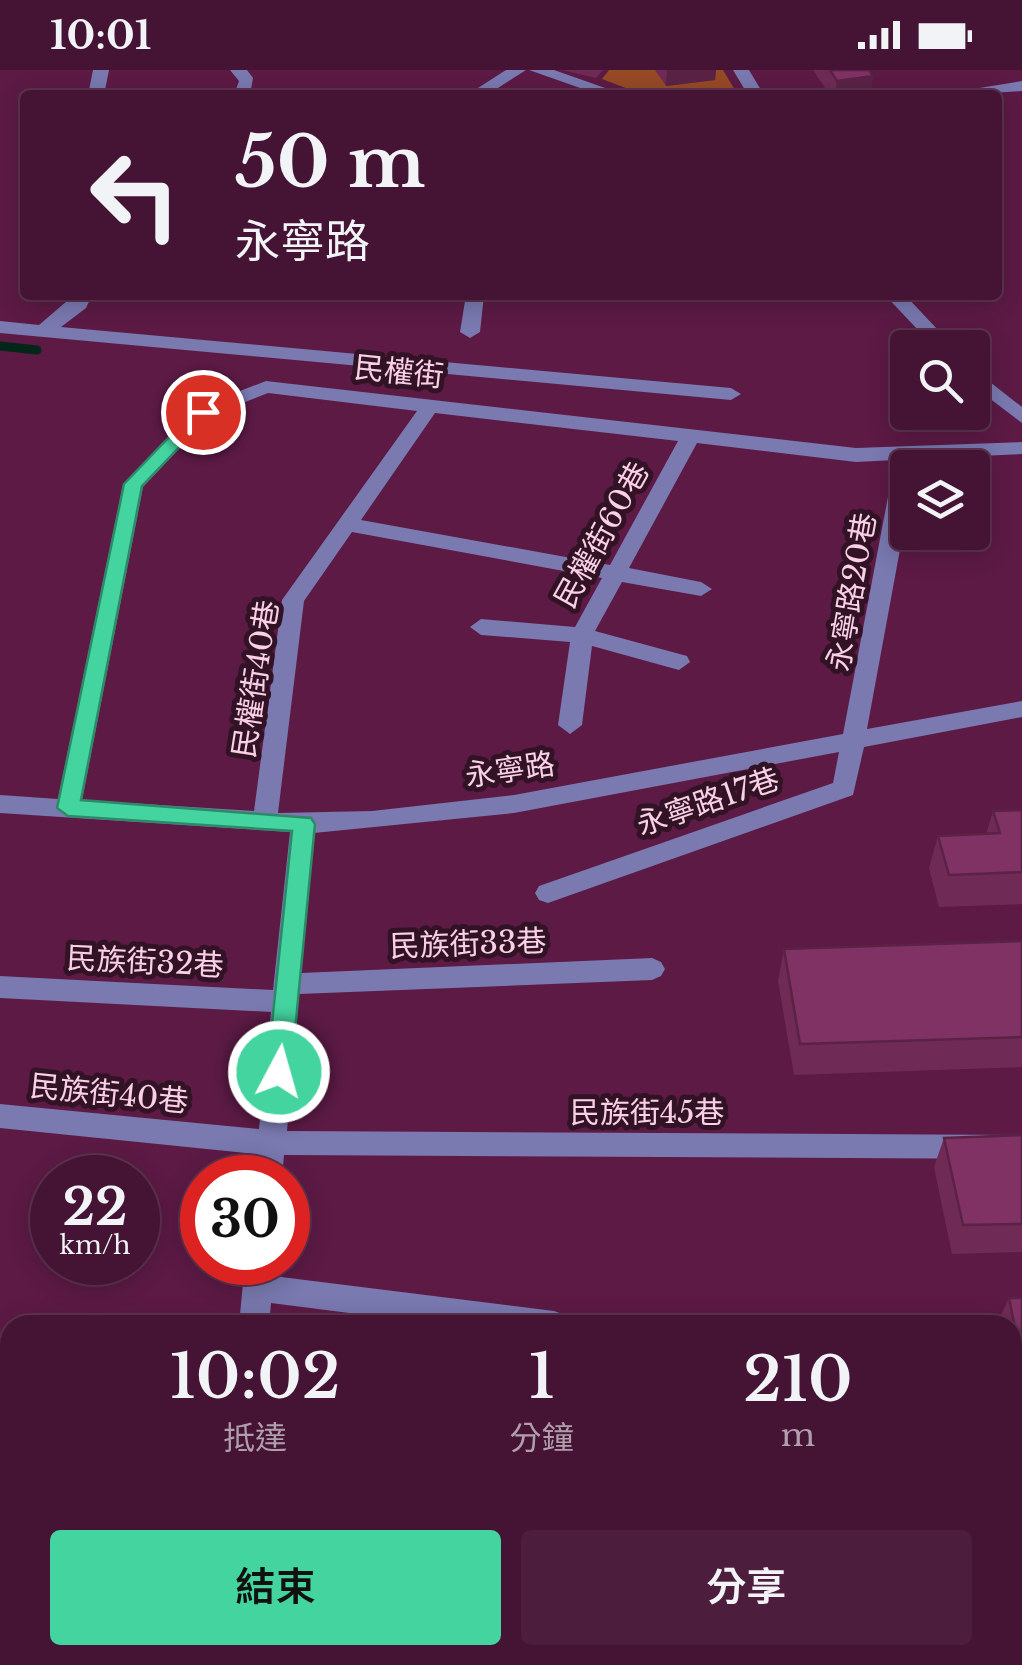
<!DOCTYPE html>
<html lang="zh-TW">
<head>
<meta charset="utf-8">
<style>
  body { margin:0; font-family:"Libre Baskerville","Noto Sans TC",serif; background:#4c1d3c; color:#f1f3f6; height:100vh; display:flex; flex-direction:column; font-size:38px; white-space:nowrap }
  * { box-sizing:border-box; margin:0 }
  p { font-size:32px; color:#b09eac }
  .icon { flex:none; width:55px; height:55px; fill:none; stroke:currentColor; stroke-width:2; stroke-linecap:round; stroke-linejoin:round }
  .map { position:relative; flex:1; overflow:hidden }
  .details { position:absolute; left:0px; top:1245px; width:1022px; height:350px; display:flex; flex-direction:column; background:#451434; border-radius:30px 30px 0 0; box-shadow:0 5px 25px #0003,0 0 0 2px #5d334f }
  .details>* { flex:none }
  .top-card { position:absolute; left:20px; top:20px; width:982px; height:210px; border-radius:10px; box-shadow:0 5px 25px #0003,0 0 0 2px #5d334f; background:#451434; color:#f1f3f6; overflow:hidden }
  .buttons { position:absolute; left:890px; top:260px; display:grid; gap:20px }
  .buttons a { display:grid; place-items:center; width:100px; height:100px; border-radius:10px; background:#451434; box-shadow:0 5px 25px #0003,0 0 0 2px #5d334f; font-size:50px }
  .speed { position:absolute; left:30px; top:1085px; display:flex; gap:20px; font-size:50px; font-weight:700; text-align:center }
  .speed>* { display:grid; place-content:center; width:130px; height:130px; border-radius:50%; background:#451434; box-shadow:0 5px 25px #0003,0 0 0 2px #5d334f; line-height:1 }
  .speed small { font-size:25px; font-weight:400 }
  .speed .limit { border:15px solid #d22; background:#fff; color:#111 }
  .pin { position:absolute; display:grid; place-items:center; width:85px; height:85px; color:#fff; margin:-42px; border:5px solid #fff; border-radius:50%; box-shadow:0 2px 10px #0007 }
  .me { position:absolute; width:110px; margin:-55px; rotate:6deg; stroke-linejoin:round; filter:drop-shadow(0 0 8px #0008) }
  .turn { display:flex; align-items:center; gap:35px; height:210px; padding:0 50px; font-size:45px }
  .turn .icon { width:130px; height:130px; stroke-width:2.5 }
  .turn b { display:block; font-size:70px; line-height:85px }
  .eta { display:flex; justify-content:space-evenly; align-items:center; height:170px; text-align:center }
  .eta b { font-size:60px; font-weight:600; line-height:70px }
  .action { display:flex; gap:20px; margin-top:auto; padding:20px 50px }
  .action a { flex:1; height:115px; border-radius:10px; background:#43d4a0; color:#111; font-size:40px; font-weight:600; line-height:115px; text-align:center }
  .action a+a { background:#4c1d3c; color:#f1f3f6 }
  .status { display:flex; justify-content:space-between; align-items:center; height:70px; padding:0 50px; background:#451434; direction:ltr }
  .status svg { height:28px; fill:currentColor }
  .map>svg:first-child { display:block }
  .green { fill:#964a25 }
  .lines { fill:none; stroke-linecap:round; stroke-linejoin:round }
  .stream { stroke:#02271a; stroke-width:9 }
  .minor { fill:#7a79b0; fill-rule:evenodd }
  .wall { fill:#6f2b56 }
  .shaded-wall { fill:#5a2346 }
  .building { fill:#813264; stroke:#5a2346; stroke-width:2.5 }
  .route { fill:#43d4a0; stroke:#2c8a68; stroke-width:2.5 }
  .labels { text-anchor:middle; stroke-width:10; stroke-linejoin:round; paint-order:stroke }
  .street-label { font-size:30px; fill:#fad0e6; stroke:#311325 }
</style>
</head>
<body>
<div class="status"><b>10:01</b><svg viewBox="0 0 49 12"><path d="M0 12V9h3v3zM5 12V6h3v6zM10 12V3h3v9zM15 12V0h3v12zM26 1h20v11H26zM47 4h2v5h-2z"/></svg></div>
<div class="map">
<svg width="1022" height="1595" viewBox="0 0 1022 1595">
  <rect width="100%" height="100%" fill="#5c1a45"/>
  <path class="green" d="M 609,0 L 723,0 L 738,25 L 644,25 L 602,9 Z"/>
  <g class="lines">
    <path class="stream" d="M 0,276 L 37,280"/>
    <g class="minor">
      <path d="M 93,0 L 109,0 L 104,25 L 88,25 Z"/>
      <path d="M 230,0 L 247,0 L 253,8 L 250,25 L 234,25 L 239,11 Z"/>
      <path d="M 506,0 L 526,0 L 487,25 L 467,25 Z"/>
      <path d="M 529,0 L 554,0 L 625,25 L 600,25 Z"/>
      <path d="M 733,0 L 749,0 L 764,25 L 748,25 Z"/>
      <path d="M 1022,11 L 1022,21 L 959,25 L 967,20 Z"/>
      <path d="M 74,225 L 92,225 L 86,238 L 61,257 L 731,318 L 741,324 L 731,330 L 0,263 L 0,251 L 39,255 Z"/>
      <path d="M 466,225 L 484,225 L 480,262 L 470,268 L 460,262 Z"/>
      <path d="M 885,225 L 905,225 L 955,278 L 935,278 Z"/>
      <path d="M 972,298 L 1022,337 L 1022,353 L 972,315 Z"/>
      <path d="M 266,311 L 856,378 L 1022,372 L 1022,384 L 916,389 L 915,398 L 908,398 L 908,436 L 867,659 L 1022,631 L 1022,647 L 864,677 L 853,725 L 548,833 L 539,830 L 535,823 L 539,816 L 833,713 L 839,682 L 514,743 L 314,763 L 301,903 L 652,888 L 661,892 L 665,899 L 661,906 L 652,910 L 299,924 L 287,1061 L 1022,1065 L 1022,1089 L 284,1085 L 282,1108 L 254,1108 L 256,1084 L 0,1058 L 0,1034 L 259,1059 L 271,942 L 0,928 L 0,906 L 273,920 L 290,762 L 0,743 L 0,725 L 58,729 L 123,415 L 196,338 ZM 268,323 L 417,341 L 282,530 L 254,741 L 82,730 L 143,417 L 210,346 ZM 435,343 L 678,371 L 610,495 L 361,450 ZM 697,373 L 856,392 L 895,390 L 843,664 L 514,725 L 372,741 L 278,743 L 304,531 L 352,462 L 602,508 L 575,557 L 481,549 L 470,557 L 481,565 L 570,572 L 558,655 L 570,664 L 582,655 L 592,576 L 679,600 L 690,592 L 687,586 L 595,561 L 622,512 L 701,526 L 712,519 L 701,512 L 629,498 Z"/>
      <path d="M 245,1192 L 275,1192 L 273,1206 L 554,1241 L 565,1245 L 569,1255 L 443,1255 L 271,1233 L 269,1255 L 239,1255 Z"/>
      <path d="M 0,1413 L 10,1414 L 10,1446 L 0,1445 Z"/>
      <path d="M 1012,1554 L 1022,1555 L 1022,1589 L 1005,1585 L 1012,1585 Z"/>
      <path d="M 849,1585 L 883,1585 L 882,1595 L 848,1595 Z"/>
    </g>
  </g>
  <g class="wall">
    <path d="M 562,0 L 603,0 L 596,8 Z"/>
    <path d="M 655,0 L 716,0 L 715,10 L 666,16 Z"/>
    <path d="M 813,0 L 869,0 L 873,6 L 870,25 L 830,25 Z"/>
    <path d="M 1022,740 L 1022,834 L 939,837 L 929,798 L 938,766 L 986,764 L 993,741 Z"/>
    <path d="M 1022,871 L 1022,997 L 794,1005 L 778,911 L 784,879 Z"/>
    <path d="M 1022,1065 L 1022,1182 L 952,1184 L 934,1097 L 944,1068 Z"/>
    <path d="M 1009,1228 L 1022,1228 L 1022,1324 L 1012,1324 L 1012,1255 L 996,1255 Z"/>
  </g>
  <g class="shaded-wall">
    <path d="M 667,0 L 716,0 L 715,10 L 666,16 Z"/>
    <path d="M 873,6 L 870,25 L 835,25 L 837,11 Z"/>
  </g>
  <g class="building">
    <path d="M 830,0 L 869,0 L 873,6 L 837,11 Z"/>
    <path d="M 1022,740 L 1022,802 L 949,805 L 938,766 L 1000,763 L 993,741 Z"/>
    <path d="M 1022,871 L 1022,967 L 800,974 L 784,879 Z"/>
    <path d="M 1022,1065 L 1022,1154 L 963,1155 L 944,1068 Z"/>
    <path d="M 1009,1228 L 1022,1228 L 1022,1293 Z"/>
    <path d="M 455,1585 L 801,1585 L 810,1586 L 818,1595 L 453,1595 Z"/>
  </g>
  <path class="route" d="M 203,336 L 210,338 L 210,345 L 142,416 L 81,730 L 311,748 L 315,754 L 291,1002 L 288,1010 L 279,1013 L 270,1010 L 267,1002 L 292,761 L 68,746 L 57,738 L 124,414 L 197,338 Z"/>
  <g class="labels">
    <g class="street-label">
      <text transform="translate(399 302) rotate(6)" y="10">民權街</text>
      <text transform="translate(602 465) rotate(-61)" y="10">民權街60巷</text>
      <text transform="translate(852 522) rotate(-80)" y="10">永寧路20巷</text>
      <text transform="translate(256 609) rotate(-81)" y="10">民權街40巷</text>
      <text transform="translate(510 700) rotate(-8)" y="10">永寧路</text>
      <text transform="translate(708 732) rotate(-19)" y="10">永寧路17巷</text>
      <text transform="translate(468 874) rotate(-2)" y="10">民族街33巷</text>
      <text transform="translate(145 892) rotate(3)" y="10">民族街32巷</text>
      <text transform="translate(109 1024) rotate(6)" y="10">民族街40巷</text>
      <text x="647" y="1053">民族街45巷</text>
    </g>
  </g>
</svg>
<div class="buttons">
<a><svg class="icon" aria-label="search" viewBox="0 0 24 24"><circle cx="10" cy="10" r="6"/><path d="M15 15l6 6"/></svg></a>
<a><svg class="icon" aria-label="layers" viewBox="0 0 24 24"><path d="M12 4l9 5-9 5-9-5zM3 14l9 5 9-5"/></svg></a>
</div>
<div class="speed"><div>22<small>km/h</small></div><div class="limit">30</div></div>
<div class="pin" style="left:203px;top:342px;background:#d93025"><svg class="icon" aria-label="arrive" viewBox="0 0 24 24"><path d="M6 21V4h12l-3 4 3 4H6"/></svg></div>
<svg class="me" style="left:279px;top:1002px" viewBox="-20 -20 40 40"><circle r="17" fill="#43d4a0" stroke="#fff" stroke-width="3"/><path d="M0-11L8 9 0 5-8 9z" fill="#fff"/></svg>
<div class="top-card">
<div class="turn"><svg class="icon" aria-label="left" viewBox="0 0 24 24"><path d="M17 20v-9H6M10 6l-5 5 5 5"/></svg><div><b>50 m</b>永寧路</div></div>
</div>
<section class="details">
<div class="eta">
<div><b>10:02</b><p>抵達</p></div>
<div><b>1</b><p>分鐘</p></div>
<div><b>210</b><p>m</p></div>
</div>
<div class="action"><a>結束</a><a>分享</a></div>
</section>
</div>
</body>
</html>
